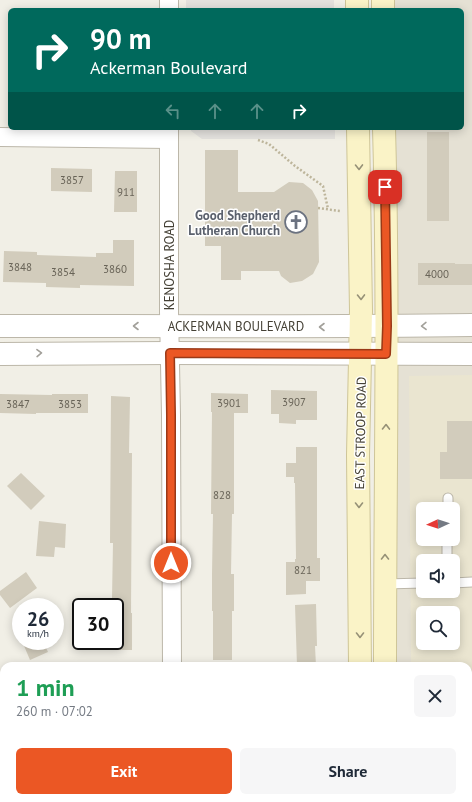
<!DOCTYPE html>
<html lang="en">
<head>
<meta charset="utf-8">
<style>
  body { margin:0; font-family:"PT Sans",sans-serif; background:#f6f6f7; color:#1f2937; height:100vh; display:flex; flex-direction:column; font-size:15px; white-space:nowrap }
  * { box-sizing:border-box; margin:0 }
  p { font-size:13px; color:#747a83 }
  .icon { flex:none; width:22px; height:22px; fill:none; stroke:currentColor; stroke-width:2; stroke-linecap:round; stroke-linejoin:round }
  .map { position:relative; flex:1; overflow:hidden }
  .panel { position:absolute; left:0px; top:662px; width:472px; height:140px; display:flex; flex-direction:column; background:#fff; border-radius:12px 12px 0 0; box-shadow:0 2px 10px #0003 }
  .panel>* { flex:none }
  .banner { position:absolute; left:8px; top:8px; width:456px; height:122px; border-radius:6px; box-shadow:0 2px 10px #0003; background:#00695c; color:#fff; overflow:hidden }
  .needle { width:26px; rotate:267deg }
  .buttons { position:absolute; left:416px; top:502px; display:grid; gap:8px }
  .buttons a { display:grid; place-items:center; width:44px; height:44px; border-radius:6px; background:#fff; box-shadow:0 2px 10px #0003; font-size:20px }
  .speed { position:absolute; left:12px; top:598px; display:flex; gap:8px; font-size:20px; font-weight:700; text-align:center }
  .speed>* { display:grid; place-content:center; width:52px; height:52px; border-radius:50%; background:#fff; box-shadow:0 2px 10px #0003; line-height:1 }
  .speed small { font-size:10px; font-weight:400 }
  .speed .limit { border:2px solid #111; border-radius:6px; background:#fff; color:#111 }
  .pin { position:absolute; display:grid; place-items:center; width:34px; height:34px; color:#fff; margin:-17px; border-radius:8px; box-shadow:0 2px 6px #0006 }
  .me { position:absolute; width:44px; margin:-22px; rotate:0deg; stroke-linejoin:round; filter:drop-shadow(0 0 3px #0008) }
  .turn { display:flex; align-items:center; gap:14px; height:84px; padding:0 16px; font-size:18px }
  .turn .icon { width:52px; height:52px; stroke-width:2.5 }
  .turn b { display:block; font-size:28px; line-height:34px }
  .lanes { display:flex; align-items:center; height:38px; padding:0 16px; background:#0003; justify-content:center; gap:20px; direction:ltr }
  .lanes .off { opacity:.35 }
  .round { display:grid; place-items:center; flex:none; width:42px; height:42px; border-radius:6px; background:#f6f6f7 }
  .overview { display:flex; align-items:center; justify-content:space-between; height:68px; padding:0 16px }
  h1 { font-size:24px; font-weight:600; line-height:30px; color:#1e9e55 }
  .primary-button { display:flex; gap:8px; margin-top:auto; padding:8px 16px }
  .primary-button a { flex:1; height:46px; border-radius:6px; background:#eb5724; color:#fff; font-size:16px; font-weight:600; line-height:46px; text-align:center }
  .primary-button a+a { background:#f6f6f7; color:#1f2937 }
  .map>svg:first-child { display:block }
  .residential { fill:#e5e1d4; fill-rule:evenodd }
  .education { fill:#eae5d0; fill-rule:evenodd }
  .parking { fill:#e3e1dd }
  .building { fill:#d2ccbc }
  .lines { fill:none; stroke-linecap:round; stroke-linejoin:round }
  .service-casing { stroke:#bcb7a9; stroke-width:11 }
  .minor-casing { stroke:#bcb7a9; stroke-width:20 }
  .tertiary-casing { stroke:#bcb7a9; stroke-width:24 }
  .secondary-casing { stroke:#cec598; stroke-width:24 }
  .path { stroke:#bdb59b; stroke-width:2.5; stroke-dasharray:2 2; stroke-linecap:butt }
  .service { stroke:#fff; stroke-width:9 }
  .minor { stroke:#fff; stroke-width:18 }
  .tertiary { stroke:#fff; stroke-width:22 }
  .secondary { stroke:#faf3c7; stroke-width:22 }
  .oneway { stroke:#969177 }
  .oneway2 { stroke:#a2a09a }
  .route-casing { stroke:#993917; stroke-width:10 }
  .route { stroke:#eb5724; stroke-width:7 }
  .labels { text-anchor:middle; stroke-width:3; stroke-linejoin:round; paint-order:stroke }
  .number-label { font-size:11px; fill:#686357 }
  .worship-label { font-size:13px; font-weight:bold; fill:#5b616d; stroke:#fff; text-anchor:end }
  .street-label { font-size:13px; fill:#444035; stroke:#fff }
</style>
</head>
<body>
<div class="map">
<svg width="472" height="802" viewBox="0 0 472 802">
  <rect width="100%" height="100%" fill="#f1efe6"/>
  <path class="residential" d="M 384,0 L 472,0 L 472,802 L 385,802 L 385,798 L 468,798 L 468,666 L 385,666 L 385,128 L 462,128 L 462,10 L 384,10 ZM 423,509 L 453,509 L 453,539 L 423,539 ZM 423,561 L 453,561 L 453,591 L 423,591 ZM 423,613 L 453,613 L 453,643 L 423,643 Z"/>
  <path class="education" d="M 472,375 L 472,752 L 468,752 L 468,666 L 411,666 L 409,376 ZM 423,509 L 453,509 L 453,539 L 423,539 ZM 423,561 L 453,561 L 453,591 L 423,591 ZM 423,613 L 453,613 L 453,643 L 423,643 Z"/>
  <g class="parking">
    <rect x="186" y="0" width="148" height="10"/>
    <path d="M 191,128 L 335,128 L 335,139 L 202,139 L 191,131 Z"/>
  </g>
  <g class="building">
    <rect x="427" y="132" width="22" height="89"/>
    <path d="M 205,150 L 238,150 L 238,192 L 274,192 L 289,182 L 303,183 L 312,190 L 318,201 L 319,262 L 313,274 L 302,281 L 290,283 L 281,276 L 279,271 L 241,271 L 241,280 L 221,280 L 221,246 L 205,246 Z"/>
    <path d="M 51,168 L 92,169 L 92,192 L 51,191 Z"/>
    <path d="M 115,171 L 137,171 L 137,212 L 114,212 Z"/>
    <path d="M 113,240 L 134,240 L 134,286 L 80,285 L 80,288 L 46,287 L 46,283 L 3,282 L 4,251 L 37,252 L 37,255 L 96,257 L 96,253 L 113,253 Z"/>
    <path d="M 418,263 L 455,263 L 455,264 L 472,264 L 472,285 L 418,285 Z"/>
    <path d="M 271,390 L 317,391 L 317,420 L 296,420 L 296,424 L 279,423 L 279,414 L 271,414 Z"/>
    <path d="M 211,393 L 248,394 L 248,413 L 234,413 L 234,514 L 232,514 L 231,574 L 234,574 L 234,611 L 232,611 L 232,660 L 213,660 L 213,611 L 212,611 L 212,574 L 213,514 L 211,514 L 212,412 L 211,412 Z"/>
    <path d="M 0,394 L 52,395 L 52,394 L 88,394 L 88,413 L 36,413 L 36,414 L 0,413 Z"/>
    <path d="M 111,396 L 130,397 L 129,453 L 132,453 L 131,613 L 132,613 L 132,650 L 115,650 L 115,598 L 112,598 L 113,543 L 110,543 Z"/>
    <path d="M 447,421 L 472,421 L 472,479 L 440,479 L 440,452 L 447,452 Z"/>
    <path d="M 296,447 L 317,447 L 317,558 L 320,558 L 320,581 L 306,581 L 306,594 L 286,595 L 286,562 L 295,562 L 295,559 L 296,559 L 295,483 L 294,483 L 294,477 L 286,477 L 286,463 L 296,463 Z"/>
    <path d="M 21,473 L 45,496 L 31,510 L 7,486 Z"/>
    <path d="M 39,521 L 66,524 L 65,548 L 55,547 L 54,557 L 36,556 Z"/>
    <path d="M 26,572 L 37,588 L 10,608 L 0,595 L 0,591 Z"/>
    <path d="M 316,604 L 317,646 L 315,646 L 316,666 L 297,666 L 295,605 Z"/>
    <path d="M 22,641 L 43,641 L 48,652 L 30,660 Z"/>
  </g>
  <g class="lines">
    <g class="service-casing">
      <g id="service">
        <path d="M 448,509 L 448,498"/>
        <path d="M 447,561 L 447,539"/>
        <path d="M 453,583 L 472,582"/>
        <path d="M 385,584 L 423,583"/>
      </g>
    </g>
    <g class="minor-casing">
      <g id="minor">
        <path d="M 169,10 L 169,0"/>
        <path d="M 169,128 L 169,312 L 171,415 L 172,666"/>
        <path d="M 0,137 L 169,139"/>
        <path d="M 0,694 L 4,708"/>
        <path d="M 0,790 L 4,791"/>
        <path d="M 173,798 L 173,802"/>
      </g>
    </g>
    <g class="tertiary-casing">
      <g id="tertiary">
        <path d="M 0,326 C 157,326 315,327 472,325"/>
        <path d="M 0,354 L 170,353 L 472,354"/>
      </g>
    </g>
    <g class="secondary-casing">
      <g id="secondary">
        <path d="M 357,0 L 357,10"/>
        <path d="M 383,0 L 383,10"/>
        <path d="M 358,128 L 361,311 L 358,455 L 360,666"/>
        <path d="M 384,128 C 389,307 385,487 385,666"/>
        <path d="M 385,798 L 385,802"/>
        <path d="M 361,802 L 361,798"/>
      </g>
    </g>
    <g class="path">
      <path d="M 258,140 L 269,144 L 295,166 L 323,186 L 328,209"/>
      <path d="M 318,208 L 340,211"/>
    </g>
    <use href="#service" class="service"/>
    <use href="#minor" class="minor"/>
    <use href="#tertiary" class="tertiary"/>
    <use href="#secondary" class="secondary"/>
  </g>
  <defs><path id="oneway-chevron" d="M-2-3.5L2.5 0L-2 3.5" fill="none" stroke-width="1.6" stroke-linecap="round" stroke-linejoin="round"/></defs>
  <g class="oneway">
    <use href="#oneway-chevron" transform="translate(359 167) rotate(89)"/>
    <use href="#oneway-chevron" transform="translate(361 297) rotate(89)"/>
    <use href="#oneway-chevron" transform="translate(386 427) rotate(-89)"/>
    <use href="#oneway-chevron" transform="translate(359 505) rotate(90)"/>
    <use href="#oneway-chevron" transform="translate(385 557) rotate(-90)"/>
    <use href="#oneway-chevron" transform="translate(360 635) rotate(90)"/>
  </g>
  <g class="oneway2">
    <use href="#oneway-chevron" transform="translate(136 326) rotate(180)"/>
    <use href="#oneway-chevron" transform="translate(424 326) rotate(179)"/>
    <use href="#oneway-chevron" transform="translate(322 327) rotate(-180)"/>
    <use href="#oneway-chevron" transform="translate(39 353) rotate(-1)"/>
  </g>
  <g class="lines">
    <g class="route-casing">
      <path id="route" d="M 171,563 L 171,415 L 170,353 L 386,354 L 387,326 L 385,187"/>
    </g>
    <use href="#route" class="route"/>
  </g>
  <defs>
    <g id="church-ring" transform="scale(1.15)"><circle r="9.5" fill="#fff" stroke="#6b7280" stroke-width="1.5"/><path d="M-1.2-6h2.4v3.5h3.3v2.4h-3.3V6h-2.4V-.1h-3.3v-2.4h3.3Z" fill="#6b7280"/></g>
  </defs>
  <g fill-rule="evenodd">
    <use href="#church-ring" x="296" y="222"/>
  </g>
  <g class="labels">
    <g class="number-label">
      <text x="72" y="184">3857</text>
      <text x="126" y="196">911</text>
      <text x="20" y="271">3848</text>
      <text x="115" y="273">3860</text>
      <text x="63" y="276">3854</text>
      <text x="437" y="278">4000</text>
      <text x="294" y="406">3907</text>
      <text x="229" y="407">3901</text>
      <text x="18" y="408">3847</text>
      <text x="70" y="408">3853</text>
      <text x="222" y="499">828</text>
      <text x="303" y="574">821</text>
    </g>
    <g class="worship-label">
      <text x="280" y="220">Good Shepherd<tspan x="280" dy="15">Lutheran Church</tspan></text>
    </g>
    <g class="street-label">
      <text transform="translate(169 265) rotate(-90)" y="5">KENOSHA ROAD</text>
      <text x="236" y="331">ACKERMAN BOULEVARD</text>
      <text transform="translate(360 433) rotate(-89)" y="5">EAST STROOP ROAD</text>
    </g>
  </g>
</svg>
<div class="buttons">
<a><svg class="needle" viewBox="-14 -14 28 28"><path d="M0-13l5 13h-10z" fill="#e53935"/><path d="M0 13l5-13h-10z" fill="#747a83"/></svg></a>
<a><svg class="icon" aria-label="sound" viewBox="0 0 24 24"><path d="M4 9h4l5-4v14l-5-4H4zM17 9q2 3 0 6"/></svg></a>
<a><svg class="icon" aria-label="search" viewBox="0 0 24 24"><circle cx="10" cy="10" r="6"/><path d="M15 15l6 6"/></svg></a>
</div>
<div class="speed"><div>26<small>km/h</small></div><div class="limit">30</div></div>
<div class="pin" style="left:385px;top:187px;background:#d93025"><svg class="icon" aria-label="arrive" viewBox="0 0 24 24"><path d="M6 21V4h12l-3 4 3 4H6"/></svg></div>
<svg class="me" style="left:171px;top:563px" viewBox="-20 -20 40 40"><circle r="17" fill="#eb5724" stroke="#fff" stroke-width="3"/><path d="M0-11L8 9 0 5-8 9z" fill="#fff"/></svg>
<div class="banner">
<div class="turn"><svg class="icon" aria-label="right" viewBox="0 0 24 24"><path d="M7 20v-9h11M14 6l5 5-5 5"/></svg><div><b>90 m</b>Ackerman Boulevard</div></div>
<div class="lanes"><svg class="icon off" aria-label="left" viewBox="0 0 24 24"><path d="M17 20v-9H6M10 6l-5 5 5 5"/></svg><svg class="icon off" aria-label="ahead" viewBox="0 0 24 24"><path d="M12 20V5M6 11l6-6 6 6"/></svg><svg class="icon off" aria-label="ahead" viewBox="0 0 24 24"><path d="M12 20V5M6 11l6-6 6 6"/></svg><svg class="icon" aria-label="right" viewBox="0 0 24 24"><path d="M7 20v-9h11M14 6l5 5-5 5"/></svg></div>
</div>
<section class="panel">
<div class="overview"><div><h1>1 min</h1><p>260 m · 07:02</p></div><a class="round"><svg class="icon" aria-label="close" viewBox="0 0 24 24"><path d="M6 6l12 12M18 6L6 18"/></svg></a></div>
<div class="primary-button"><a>Exit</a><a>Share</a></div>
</section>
</div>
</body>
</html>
